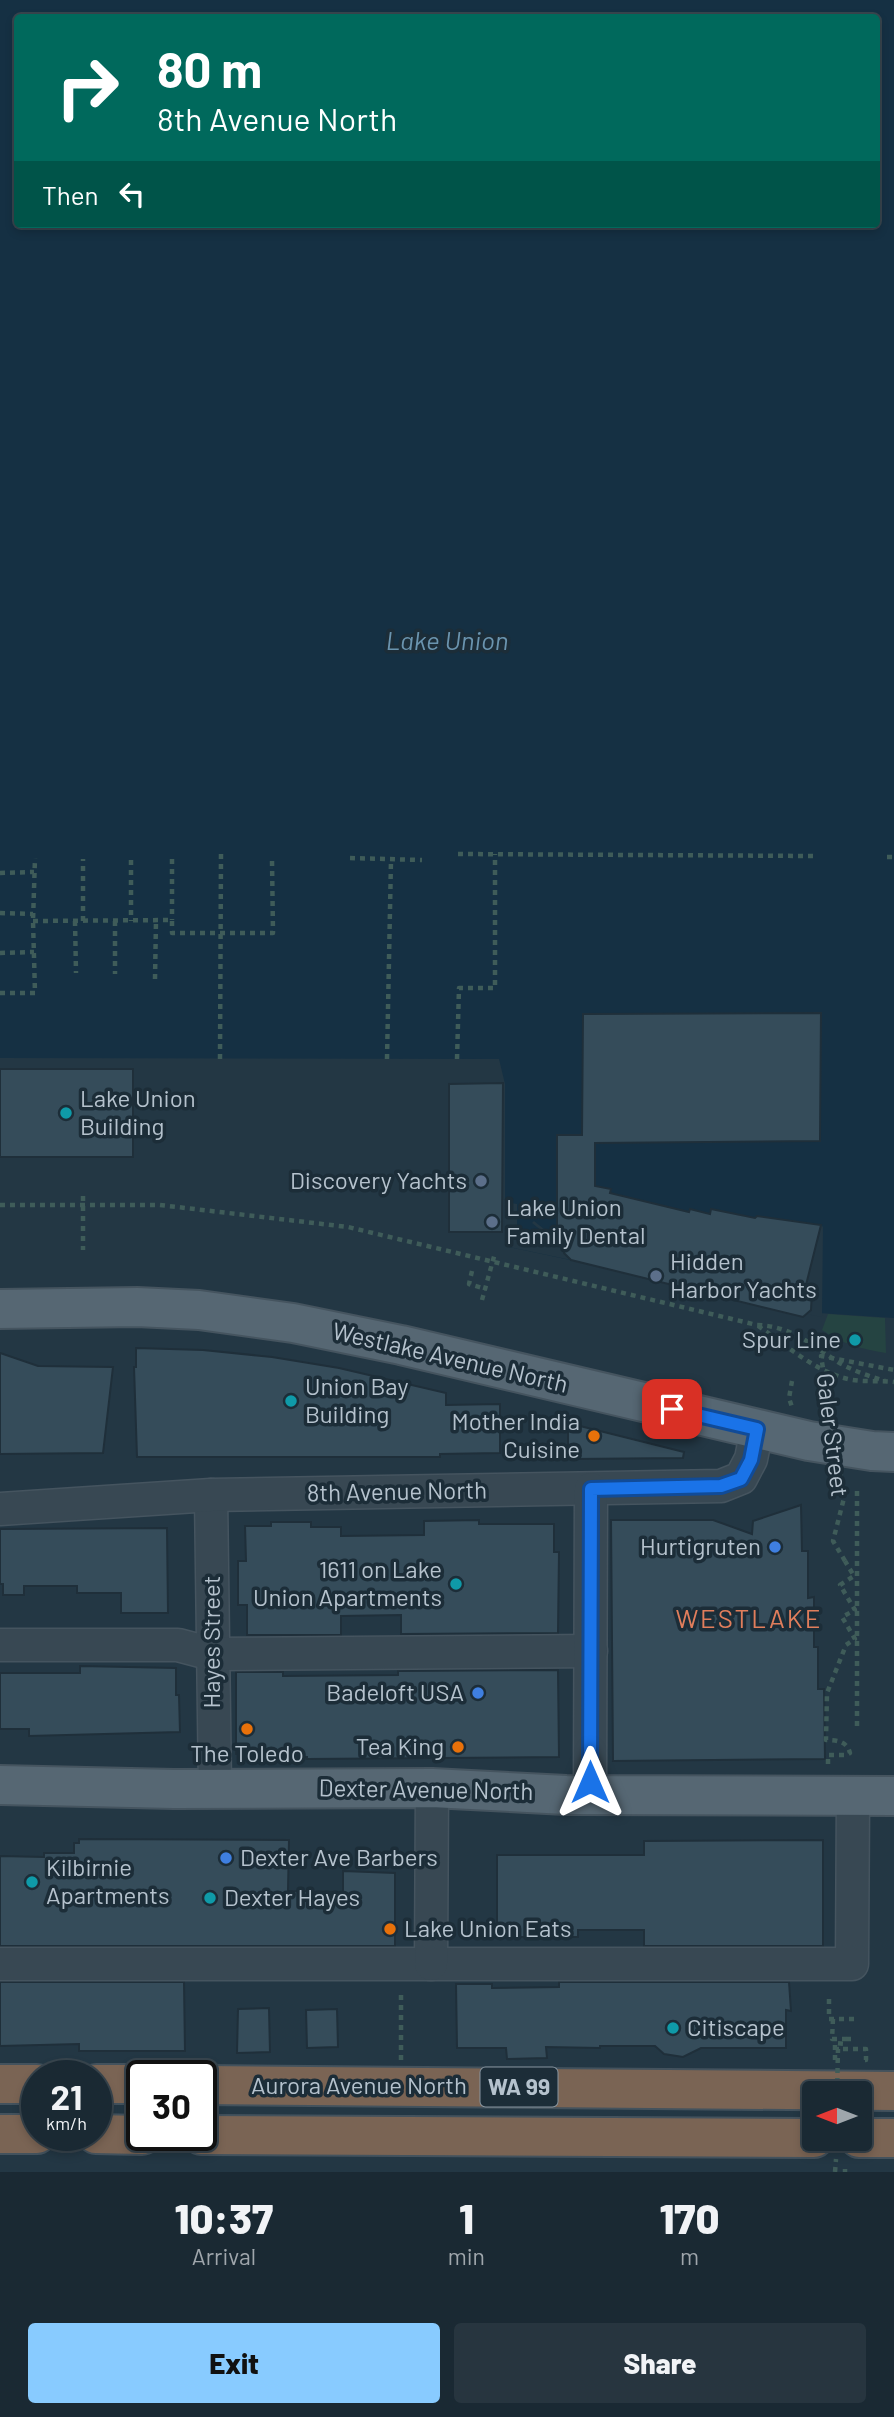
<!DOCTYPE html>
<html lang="en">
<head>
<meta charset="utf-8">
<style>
  body { margin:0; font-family:Barlow,sans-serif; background:#27353f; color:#f1f3f6; height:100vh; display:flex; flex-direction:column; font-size:26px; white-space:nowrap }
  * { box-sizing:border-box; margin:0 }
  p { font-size:23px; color:#9fa6ac }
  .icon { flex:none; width:38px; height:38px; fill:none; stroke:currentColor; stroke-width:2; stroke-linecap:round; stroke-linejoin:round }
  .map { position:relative; height:2172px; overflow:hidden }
  .details { display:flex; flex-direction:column; background:#1a2933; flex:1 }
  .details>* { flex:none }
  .hud { position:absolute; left:14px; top:14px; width:866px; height:214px; border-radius:7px; box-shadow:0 4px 10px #0003,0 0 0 2px #38454e; background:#00695c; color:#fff; overflow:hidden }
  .needle { width:46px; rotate:270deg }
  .tools { position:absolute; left:802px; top:2081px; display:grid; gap:14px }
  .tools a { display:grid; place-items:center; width:70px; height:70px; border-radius:7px; background:#1a2933; box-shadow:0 4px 10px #0003,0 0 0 2px #38454e; font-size:35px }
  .speed { position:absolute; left:21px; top:2060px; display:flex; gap:14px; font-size:35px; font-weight:700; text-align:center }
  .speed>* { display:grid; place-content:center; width:91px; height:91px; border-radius:50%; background:#1a2933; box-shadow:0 4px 10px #0003,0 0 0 2px #38454e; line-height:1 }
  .speed small { font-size:18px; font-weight:400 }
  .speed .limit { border:4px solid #111; border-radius:10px; background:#fff; color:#111 }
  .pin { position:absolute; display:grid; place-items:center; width:60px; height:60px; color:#fff; margin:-30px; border-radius:14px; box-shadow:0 4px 10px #0006 }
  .me { position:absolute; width:77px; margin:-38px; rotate:0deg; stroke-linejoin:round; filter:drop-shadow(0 0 5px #0008) }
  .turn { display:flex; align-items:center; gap:24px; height:147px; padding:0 28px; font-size:32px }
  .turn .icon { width:91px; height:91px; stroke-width:2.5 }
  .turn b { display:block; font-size:49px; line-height:60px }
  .then { display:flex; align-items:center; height:66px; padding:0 28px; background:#0003; gap:14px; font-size:26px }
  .eta { display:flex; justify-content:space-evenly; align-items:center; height:119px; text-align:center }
  .eta b { font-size:42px; font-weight:800; line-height:49px }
  .button { display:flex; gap:14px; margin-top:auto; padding:14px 28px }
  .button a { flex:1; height:80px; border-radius:7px; background:#88cbff; color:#111; font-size:28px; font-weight:800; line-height:80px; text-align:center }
  .button a+a { background:#27353f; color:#f1f3f6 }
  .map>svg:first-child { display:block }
  .green { fill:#254442 }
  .water { fill:#153043; fill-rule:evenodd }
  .pier { fill:#233744 }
  .building { fill:#354c5a; stroke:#1f2f3a; stroke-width:2 }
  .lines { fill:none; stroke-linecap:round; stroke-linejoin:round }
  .minor-casing { stroke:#45545f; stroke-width:35 }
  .major-casing { stroke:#45545f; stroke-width:42 }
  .highway-casing { stroke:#43525d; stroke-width:42 }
  .path { stroke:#3f5c59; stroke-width:4.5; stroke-dasharray:5 5; stroke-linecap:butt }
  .minor { stroke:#384853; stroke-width:32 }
  .major { stroke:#566773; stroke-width:38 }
  .highway { stroke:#7a6454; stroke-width:38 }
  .path-bridge { stroke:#3f5c59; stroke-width:4.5; stroke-dasharray:5 5; stroke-linecap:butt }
  .route-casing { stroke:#114b97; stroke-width:18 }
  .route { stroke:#1a73e8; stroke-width:12 }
  .culture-dot { fill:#0f9aa8; stroke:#1c2d38; stroke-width:2.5 }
  .service-dot { fill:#5c6f8a; stroke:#1c2d38; stroke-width:2.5 }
  .food-dot { fill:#e8710a; stroke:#1c2d38; stroke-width:2.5 }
  .shop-dot { fill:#3f7fe0; stroke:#1c2d38; stroke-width:2.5 }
  .labels { text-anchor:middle; stroke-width:7; stroke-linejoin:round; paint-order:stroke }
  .shield { fill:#1c2d38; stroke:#8795a0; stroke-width:2 }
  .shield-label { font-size:23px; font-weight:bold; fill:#b5c2cd }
  .poi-label { font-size:24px; fill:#b5c2cd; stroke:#1c2d38; text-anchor:start }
  .street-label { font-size:24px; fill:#b5c2cd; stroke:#1c2d38 }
  .water-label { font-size:26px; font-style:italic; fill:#6a94af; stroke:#1c2d38 }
  .neighbourhood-label { font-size:26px; letter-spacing:2px; fill:#e17e5c; stroke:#1c2d38 }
</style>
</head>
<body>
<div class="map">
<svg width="894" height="2172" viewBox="0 0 894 2172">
  <rect width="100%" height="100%" fill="#233744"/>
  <path class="green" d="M 828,1314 L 885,1318 L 886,1353 C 862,1349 842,1344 822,1330 Z"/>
  <path class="water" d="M 0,0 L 894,0 L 894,1318 L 819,1313 L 505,1246 L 505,1084 L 499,1059 L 0,1058 ZM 18,18 L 877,18 L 877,224 L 18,224 Z"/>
  <g class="pier">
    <path d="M 504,1199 L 511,1199 L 511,1203 L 517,1204 L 517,1231 L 552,1245 L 553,1240 L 532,1223 L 534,1221 L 550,1234 L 564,1230 L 564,1253 L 571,1260 L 505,1246 Z"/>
    <path d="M 821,1225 L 823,1227 L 822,1317 L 806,1314 L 811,1310 L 812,1292 L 805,1289 Z"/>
  </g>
  <g class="building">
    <path d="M 821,1013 L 820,1141 L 595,1143 L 595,1186 L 611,1189 L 610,1193 L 689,1212 L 690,1209 L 710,1214 L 711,1209 L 755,1218 L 757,1216 L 821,1225 L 805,1289 L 812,1291 L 811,1310 L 803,1317 L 571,1260 L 564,1253 L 564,1230 L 557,1230 L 557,1135 L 582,1135 L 583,1014 Z"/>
    <rect x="0" y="1069" width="133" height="88"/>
    <path d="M 503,1083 L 502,1232 L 449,1232 L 449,1084 Z"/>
    <path d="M 136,1348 L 203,1350 L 272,1357 L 339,1368 L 446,1393 L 446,1405 L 500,1404 L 500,1453 L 440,1454 L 440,1457 L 137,1457 L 134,1367 L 136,1367 Z"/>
    <path d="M 0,1353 L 38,1366 L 113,1367 L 103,1453 L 0,1454 Z"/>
    <path d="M 568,1426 L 580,1426 L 684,1452 L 683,1458 L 573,1459 L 573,1446 L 568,1446 Z"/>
    <path d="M 801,1505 L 802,1551 L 808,1551 L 808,1598 L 814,1597 L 814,1647 L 818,1647 L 818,1689 L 824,1689 L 825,1759 L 613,1761 L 611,1520 L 713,1520 L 752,1534 L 753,1521 Z"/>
    <path d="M 479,1520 L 479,1524 L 554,1524 L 554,1552 L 559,1552 L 558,1633 L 401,1634 L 401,1615 L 341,1616 L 341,1635 L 247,1635 L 247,1605 L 238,1605 L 238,1561 L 246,1561 L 245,1526 L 271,1526 L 271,1522 L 311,1522 L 311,1527 L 341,1527 L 341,1536 L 424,1535 L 424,1521 Z"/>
    <path d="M 167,1528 L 168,1613 L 121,1613 L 121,1593 L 77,1593 L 77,1586 L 24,1586 L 24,1595 L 3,1595 L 3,1584 L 0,1584 L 0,1529 Z"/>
    <path d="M 80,1666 L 176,1668 L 176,1695 L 179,1695 L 180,1732 L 29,1736 L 29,1729 L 0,1729 L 0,1673 L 80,1673 Z"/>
    <path d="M 558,1670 L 559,1757 L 307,1759 L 307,1757 L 296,1757 L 296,1755 L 289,1754 L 236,1754 L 236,1672 L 283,1672 L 283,1676 L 398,1675 L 398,1671 Z"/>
    <path d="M 79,1839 L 289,1840 L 288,1891 L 343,1892 L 343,1871 L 395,1873 L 395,1946 L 0,1946 L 0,1856 L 44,1857 L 44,1853 L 74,1853 L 74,1843 L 79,1843 Z"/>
    <path d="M 823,1840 L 823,1946 L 644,1946 L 644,1930 L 578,1930 L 578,1937 L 520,1937 L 520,1930 L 497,1930 L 497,1855 L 644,1855 L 644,1841 Z"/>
    <path d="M 0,1982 L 184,1982 L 185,2051 L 79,2051 L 79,2044 L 0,2046 Z"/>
    <path d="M 559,1982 L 789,1982 L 791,2011 L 786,2010 L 786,2048 L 701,2048 L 683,2057 L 664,2054 L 655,2046 L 600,2046 L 600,2048 L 546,2047 L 547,2058 L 507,2059 L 506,2048 L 457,2048 L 456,1984 L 492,1984 L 492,1988 L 559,1987 Z"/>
    <path d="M 269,2008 L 270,2052 L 237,2053 L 238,2009 Z"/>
    <path d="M 337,2009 L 338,2047 L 307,2048 L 306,2010 Z"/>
  </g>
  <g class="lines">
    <g class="minor-casing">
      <g id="minor">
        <path d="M 211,1495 L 215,1788"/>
        <path d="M 0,1509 L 211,1495 L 721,1486 L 741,1478 L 751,1459 L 757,1429"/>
        <path d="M 0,1645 L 178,1645 L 212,1654 L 591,1651"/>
        <path d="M 590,1795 L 591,1489"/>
        <path d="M 0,1964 L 852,1964 L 853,1795"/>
        <path d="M 431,1964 L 432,1788"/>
      </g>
    </g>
    <g class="major-casing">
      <g id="major">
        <path d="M 0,1309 L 137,1307 L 199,1310 L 293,1323 L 401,1345 L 809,1441 L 872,1451 L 894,1452"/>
        <path d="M 0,1785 L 174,1789 L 432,1788 L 566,1795 L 894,1796"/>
      </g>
    </g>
    <g class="highway-casing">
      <g id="highway">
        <path d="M 0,2084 L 37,2084"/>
        <path d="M 96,2084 L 142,2084"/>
        <path d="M 201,2085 L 894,2091"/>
        <path d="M 0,2134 L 37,2134"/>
        <path d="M 96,2134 L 142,2135"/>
        <path d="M 201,2135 L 814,2138"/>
        <path d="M 859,2138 L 894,2138"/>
      </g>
    </g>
    <g class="path">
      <path d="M 458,854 L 815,856"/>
      <path d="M 887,857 L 894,857"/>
      <path d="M 350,858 L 422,860"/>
      <path d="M 172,859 L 172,920"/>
      <path d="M 131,860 L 131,921"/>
      <path d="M 0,873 L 34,872"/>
      <path d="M 0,913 L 33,914"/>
      <path d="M 33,921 L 172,920 L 172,933 L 273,933 L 272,860"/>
      <path d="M 75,921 L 76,973"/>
      <path d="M 83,921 L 83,859"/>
      <path d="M 115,921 L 115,974"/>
      <path d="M 0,953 L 34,952"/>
      <path d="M 155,979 L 156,920"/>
      <path d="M 0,993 L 35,993 L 33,921 L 35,858"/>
      <path d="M 220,1059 L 221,853"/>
      <path d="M 387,1059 L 391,860"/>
      <path d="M 457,1059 L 459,988 L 495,988 L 495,854"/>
      <path d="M 83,1196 L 83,1250"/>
      <path d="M 0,1205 L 160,1205 L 348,1227 L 757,1325 C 791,1326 812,1345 838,1362 C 853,1371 869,1376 885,1381"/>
      <path d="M 472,1271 L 469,1284 L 486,1289"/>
      <path d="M 482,1300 L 495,1253"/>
      <path d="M 758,1326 C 785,1344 812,1369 844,1378 C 860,1383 878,1380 894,1382"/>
      <path d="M 792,1381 L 789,1398 L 792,1407"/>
      <path d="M 857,1491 L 857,1731"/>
      <path d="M 828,1764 L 828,1755 L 846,1755 L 850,1753 C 847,1741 836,1740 826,1740 L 827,1693 L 846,1645 L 855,1639 L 842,1617 L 855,1610 L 840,1585 L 854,1576 L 845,1561"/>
      <path d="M 829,1999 L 829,2019 L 858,2019"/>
      <path d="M 833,2019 L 832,2039 L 846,2039 L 846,2044"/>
      <path d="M 846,2039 L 855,2039"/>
      <path d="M 843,2049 L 866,2049 L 866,2060 L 864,2060"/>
      <path d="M 401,2060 L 401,1994"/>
      <path d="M 835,2060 L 835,2043 L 846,2044"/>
      <path d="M 835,2172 L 836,2159"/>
      <path d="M 845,2172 L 845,2169"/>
    </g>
    <use href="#minor" class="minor"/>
    <use href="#major" class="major"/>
    <use href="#highway" class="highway"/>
    <g class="path-bridge">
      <path d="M 845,1561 L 833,1541 L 844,1498 L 821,1356 L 894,1370"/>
      <path d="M 837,2093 L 838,2049 L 843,2049"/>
    </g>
  </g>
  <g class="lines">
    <g class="route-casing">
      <path id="route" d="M 590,1782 L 591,1489 L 721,1486 L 741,1479 L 751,1460 L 757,1429 L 672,1409"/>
    </g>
    <use href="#route" class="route"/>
  </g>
  <g class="culture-dot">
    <circle cx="66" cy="1113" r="7"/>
    <circle cx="855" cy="1340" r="7"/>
    <circle cx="291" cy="1401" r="7"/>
    <circle cx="456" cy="1584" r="7"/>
    <circle cx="32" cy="1882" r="7"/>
    <circle cx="210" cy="1898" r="7"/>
    <circle cx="673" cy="2028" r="7"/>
  </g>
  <g class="service-dot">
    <circle cx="481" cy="1181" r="7"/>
    <circle cx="492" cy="1222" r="7"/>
    <circle cx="656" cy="1276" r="7"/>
  </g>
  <g class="food-dot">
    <circle cx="594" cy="1436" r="7"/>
    <circle cx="247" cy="1729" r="7"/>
    <circle cx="458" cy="1747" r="7"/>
    <circle cx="390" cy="1929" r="7"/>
  </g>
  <g class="shop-dot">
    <circle cx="775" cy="1547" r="7"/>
    <circle cx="478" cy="1693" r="7"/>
    <circle cx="226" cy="1858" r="7"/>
  </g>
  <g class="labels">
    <rect class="shield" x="480.5" y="2067.5" width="77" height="39" rx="5"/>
    <g class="shield-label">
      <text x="519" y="2095">WA 99</text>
    </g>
    <g class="poi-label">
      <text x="80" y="1107">Lake Union<tspan x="80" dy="28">Building</tspan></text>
      <text x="467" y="1189" text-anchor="end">Discovery Yachts</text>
      <text x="506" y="1216">Lake Union<tspan x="506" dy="28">Family Dental</tspan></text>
      <text x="670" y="1270">Hidden<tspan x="670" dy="28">Harbor Yachts</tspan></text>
      <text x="841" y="1348" text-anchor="end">Spur Line</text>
      <text x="305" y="1395">Union Bay<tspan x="305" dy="28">Building</tspan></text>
      <text x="580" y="1430" text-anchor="end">Mother India<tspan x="580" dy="28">Cuisine</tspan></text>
      <text x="761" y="1555" text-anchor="end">Hurtigruten</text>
      <text x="442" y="1578" text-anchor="end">1611 on Lake<tspan x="442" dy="28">Union Apartments</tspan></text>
      <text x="464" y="1701" text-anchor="end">Badeloft USA</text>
      <text x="444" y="1755" text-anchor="end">Tea King</text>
      <text x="247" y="1762" text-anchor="middle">The Toledo</text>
      <text x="240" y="1866">Dexter Ave Barbers</text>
      <text x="46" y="1876">Kilbirnie<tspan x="46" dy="28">Apartments</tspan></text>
      <text x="224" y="1906">Dexter Hayes</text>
      <text x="404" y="1937">Lake Union Eats</text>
      <text x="687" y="2036">Citiscape</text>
    </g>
    <g class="street-label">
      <text transform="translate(450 1358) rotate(13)" y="8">Westlake Avenue North</text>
      <text transform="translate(832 1435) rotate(83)" y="8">Galer Street</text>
      <text transform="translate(397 1492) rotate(-1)" y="8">8th Avenue North</text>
      <text transform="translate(212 1642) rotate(-90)" y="8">Hayes Street</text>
      <text transform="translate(426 1790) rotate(1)" y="8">Dexter Avenue North</text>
      <text x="359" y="2094">Aurora Avenue North</text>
    </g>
    <g class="water-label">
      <text x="447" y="650">Lake Union</text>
    </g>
    <g class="neighbourhood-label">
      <text x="749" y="1628">WESTLAKE</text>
    </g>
  </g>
</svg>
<div class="tools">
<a><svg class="needle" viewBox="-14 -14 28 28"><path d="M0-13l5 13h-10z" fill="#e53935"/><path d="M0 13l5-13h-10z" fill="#9fa6ac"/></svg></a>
</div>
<div class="speed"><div>21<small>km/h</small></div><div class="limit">30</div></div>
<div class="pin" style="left:672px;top:1409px;background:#d93025"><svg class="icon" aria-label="arrive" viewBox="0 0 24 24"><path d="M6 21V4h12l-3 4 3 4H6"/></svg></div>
<svg class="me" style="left:590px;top:1782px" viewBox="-20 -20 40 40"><path d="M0-17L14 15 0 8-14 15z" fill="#1a73e8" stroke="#fff" stroke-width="4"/></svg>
<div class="hud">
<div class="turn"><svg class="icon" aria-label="right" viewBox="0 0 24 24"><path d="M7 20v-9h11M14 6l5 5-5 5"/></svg><div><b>80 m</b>8th Avenue North</div></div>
<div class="then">Then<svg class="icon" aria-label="left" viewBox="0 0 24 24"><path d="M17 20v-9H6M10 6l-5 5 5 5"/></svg></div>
</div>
</div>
<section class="details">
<div class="eta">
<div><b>10:37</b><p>Arrival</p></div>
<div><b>1</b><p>min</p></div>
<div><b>170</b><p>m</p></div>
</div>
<div class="button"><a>Exit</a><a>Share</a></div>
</section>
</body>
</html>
